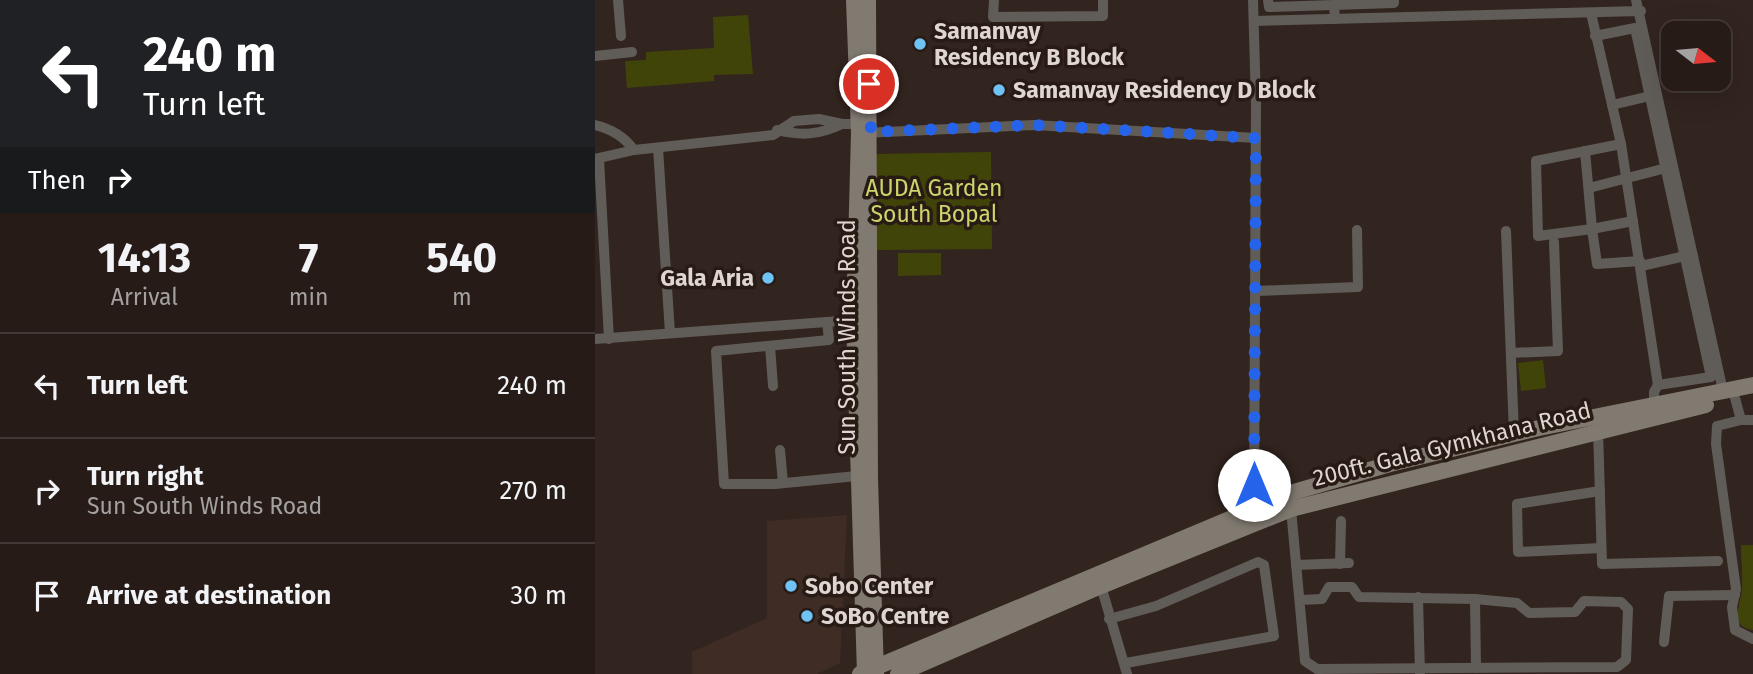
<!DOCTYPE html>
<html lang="en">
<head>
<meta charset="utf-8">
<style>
  body { margin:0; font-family:"Fira Sans",sans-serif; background:#2e2420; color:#f1f3f6; height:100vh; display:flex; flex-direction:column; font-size:26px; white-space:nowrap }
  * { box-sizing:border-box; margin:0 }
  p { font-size:23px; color:#a4a1a1 }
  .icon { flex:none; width:38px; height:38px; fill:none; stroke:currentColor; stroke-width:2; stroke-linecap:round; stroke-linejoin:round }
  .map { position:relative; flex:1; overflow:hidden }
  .drawer { display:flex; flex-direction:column; background:#261b17; width:595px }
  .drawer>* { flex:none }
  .top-card { background:#202124; color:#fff; overflow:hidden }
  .needle { width:46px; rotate:106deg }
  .controls { position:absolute; left:1066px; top:21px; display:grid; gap:14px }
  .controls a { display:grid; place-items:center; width:70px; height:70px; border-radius:14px; background:#261b17; box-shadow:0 7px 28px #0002,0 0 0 2px #423936; font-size:35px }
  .pin { position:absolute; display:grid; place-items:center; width:60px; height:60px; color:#fff; margin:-30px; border:4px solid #fff; border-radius:50%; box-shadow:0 2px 7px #0007 }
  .me { position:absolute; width:77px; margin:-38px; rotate:0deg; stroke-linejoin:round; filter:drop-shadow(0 0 5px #0008) }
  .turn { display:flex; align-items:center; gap:24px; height:147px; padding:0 28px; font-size:32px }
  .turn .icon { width:91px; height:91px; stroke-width:2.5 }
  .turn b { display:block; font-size:49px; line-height:60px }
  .then { display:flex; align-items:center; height:66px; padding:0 28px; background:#0003; gap:14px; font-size:26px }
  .eta { display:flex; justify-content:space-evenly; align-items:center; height:119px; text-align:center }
  .eta b { font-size:42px; font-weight:700; line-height:49px }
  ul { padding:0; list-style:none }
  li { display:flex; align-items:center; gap:21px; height:105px; padding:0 28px; border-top:2px solid #423936 }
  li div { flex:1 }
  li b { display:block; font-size:26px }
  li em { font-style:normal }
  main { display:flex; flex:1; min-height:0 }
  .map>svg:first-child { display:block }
  .built { fill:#3f2c25 }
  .green { fill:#414409 }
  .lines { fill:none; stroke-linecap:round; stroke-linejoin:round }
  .street { stroke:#605c57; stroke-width:10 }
  .secondary { stroke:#807a71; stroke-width:16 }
  .route { stroke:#2563eb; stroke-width:12; stroke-dasharray:0 21.6 }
  .poi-dot { fill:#6fc2f4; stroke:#281b15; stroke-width:2.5 }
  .labels { text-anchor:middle; stroke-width:7; stroke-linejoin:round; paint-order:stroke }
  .poi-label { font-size:23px; font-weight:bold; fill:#dfd6d2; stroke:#281b15; text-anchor:start }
  .park-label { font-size:23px; fill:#ccd46c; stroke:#281b15 }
  .street-label { font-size:23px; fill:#dfd6d2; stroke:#281b15 }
</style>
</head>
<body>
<main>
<section class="drawer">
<div class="top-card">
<div class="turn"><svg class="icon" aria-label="left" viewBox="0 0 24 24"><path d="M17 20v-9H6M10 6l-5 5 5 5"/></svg><div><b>240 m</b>Turn left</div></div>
<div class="then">Then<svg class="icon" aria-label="right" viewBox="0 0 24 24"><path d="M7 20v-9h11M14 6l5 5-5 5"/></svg></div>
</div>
<div class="eta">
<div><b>14:13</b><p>Arrival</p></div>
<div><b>7</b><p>min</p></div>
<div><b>540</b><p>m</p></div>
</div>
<ul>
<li><svg class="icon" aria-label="left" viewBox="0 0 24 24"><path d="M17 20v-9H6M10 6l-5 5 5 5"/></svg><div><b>Turn left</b></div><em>240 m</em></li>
<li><svg class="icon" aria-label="right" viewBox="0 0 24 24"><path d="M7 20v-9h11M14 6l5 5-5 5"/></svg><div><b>Turn right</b><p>Sun South Winds Road</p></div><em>270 m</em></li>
<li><svg class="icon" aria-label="arrive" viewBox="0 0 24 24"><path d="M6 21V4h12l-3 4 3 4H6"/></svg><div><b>Arrive at destination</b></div><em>30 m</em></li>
</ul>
</section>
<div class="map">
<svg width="1158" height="674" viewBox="0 0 1158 674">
  <rect width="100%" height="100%" fill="#32241f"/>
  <path class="built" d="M 252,515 L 245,663 L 222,674 L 97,674 L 97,652 L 172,618 L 172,521 Z"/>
  <g class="green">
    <path d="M 153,15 L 158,74 L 119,75 L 119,81 L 32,88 L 30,61 L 51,60 L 51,52 L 119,48 L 118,17 Z"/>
    <path d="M 396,152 L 397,249 L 282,250 L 281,154 Z"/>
    <path d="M 303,253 L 346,253 L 346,275 L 303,276 Z"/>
    <path d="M 948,360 L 951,388 L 926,391 L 923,363 Z"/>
    <path d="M 1146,545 L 1158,545 L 1158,630 C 1134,627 1145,606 1147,590 C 1148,576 1146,560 1146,545 Z"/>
  </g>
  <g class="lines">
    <g class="street">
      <path d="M 23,0 L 26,36"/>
      <path d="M 399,0 L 398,17 L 508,16 L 508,0"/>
      <path d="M 658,0 L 661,103 L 659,512"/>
      <path d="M 673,0 L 674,7 L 739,5"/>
      <path d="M 1041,0 L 1128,391"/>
      <path d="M 996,13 L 1026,144 L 1063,385"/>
      <path d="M 740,19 L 739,5 L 799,3 L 799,0"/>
      <path d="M 659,21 L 1046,11"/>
      <path d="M 1000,36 L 1040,28 L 1116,377 L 1063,385 L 1059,392 L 1059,404"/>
      <path d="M 0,56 L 37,52"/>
      <path d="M 1017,105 L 1055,96"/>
      <path d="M 0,125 C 17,129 29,136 39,150 L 178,135 L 199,121 L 224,119 L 247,124 L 263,124"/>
      <path d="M 182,130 C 206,136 224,135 247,124"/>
      <path d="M 269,133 L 439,125 L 661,138"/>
      <path d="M 1026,144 L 941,161 L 943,236 L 997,229 L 1002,264 L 1045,261"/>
      <path d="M 63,148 L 75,333"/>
      <path d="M 990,151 L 997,229 L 1038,221"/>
      <path d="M 0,159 L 39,150"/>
      <path d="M 4,159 L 14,339"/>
      <path d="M 994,188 L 1071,168"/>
      <path d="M 911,231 L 919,434"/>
      <path d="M 1046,266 L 1090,256"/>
      <path d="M 661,291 L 763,287 L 762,230"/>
      <path d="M 232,322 L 234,340 L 121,351 L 129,484 L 180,484 L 262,476"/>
      <path d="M 0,339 L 259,320"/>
      <path d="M 175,346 L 178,386"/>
      <path d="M 916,353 L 963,351 L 959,242"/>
      <path d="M 1140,398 L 1146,420 L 1158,420"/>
      <path d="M 1146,420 L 1122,426 L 1121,444 L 1141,589 L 1137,607 L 1140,630 L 1158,639"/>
      <path d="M 1003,429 L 1007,564 L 1123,561"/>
      <path d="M 185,450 L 188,483"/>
      <path d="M 1005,491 L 922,504 L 923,552 L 1006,548"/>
      <path d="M 696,509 L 710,661 L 722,669 L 1022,667 L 1031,660 L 1033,609 L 1026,602 L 989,601 L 980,612 L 934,613 L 922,603 L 880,599 L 764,597 L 757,587 L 734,587 L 727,599 L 705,600"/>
      <path d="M 745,564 L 746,521"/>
      <path d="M 701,565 L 754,563"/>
      <path d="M 506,586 L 532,674"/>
      <path d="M 823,597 L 825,674"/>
      <path d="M 880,599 L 881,668"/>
      <path d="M 514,619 L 561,606 L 663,562 L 669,565 L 679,636 L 531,663"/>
      <path d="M 1069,642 L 1074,596 L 1140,595"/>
    </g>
    <g class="secondary">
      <path d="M 259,0 L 264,133 L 259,320 L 270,674"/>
      <path d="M 273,0 L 275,478 L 281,674"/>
      <path d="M 265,674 L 699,492 L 795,464 L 944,428 L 1158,385"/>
      <path d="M 303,674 L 506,586 L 696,509 L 1111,405"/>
    </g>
  </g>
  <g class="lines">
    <path class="route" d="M 274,84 L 276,132 L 439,125 L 661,138 L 659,485"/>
  </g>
  <g class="poi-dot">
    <circle cx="325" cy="44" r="7"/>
    <circle cx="404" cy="90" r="7"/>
    <circle cx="173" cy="278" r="7"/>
    <circle cx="196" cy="586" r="7"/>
    <circle cx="212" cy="616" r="7"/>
  </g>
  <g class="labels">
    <g class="poi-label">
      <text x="339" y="39">Samanvay<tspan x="339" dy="26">Residency B Block</tspan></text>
      <text x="418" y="98">Samanvay Residency D Block</text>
      <text x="159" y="286" text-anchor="end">Gala Aria</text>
      <text x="210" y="594">Sobo Center</text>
      <text x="226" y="624">SoBo Centre</text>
    </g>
    <g class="park-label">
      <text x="339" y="196">AUDA Garden<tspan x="339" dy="26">South Bopal</tspan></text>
    </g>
    <g class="street-label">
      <text transform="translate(252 337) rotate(-90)" y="8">Sun South Winds Road</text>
      <text transform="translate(857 444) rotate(-14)" y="8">200ft. Gala Gymkhana Road</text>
    </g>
  </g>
</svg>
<div class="controls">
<a><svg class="needle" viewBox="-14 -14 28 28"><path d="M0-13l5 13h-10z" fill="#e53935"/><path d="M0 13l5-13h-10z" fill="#a4a1a1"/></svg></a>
</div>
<div class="pin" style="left:274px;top:84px;background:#d93025"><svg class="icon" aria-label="arrive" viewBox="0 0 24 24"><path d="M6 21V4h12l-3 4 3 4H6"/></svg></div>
<svg class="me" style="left:659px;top:485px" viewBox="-20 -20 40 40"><circle r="19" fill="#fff"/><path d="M0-13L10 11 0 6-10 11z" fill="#2563eb"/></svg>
</div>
</main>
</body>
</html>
